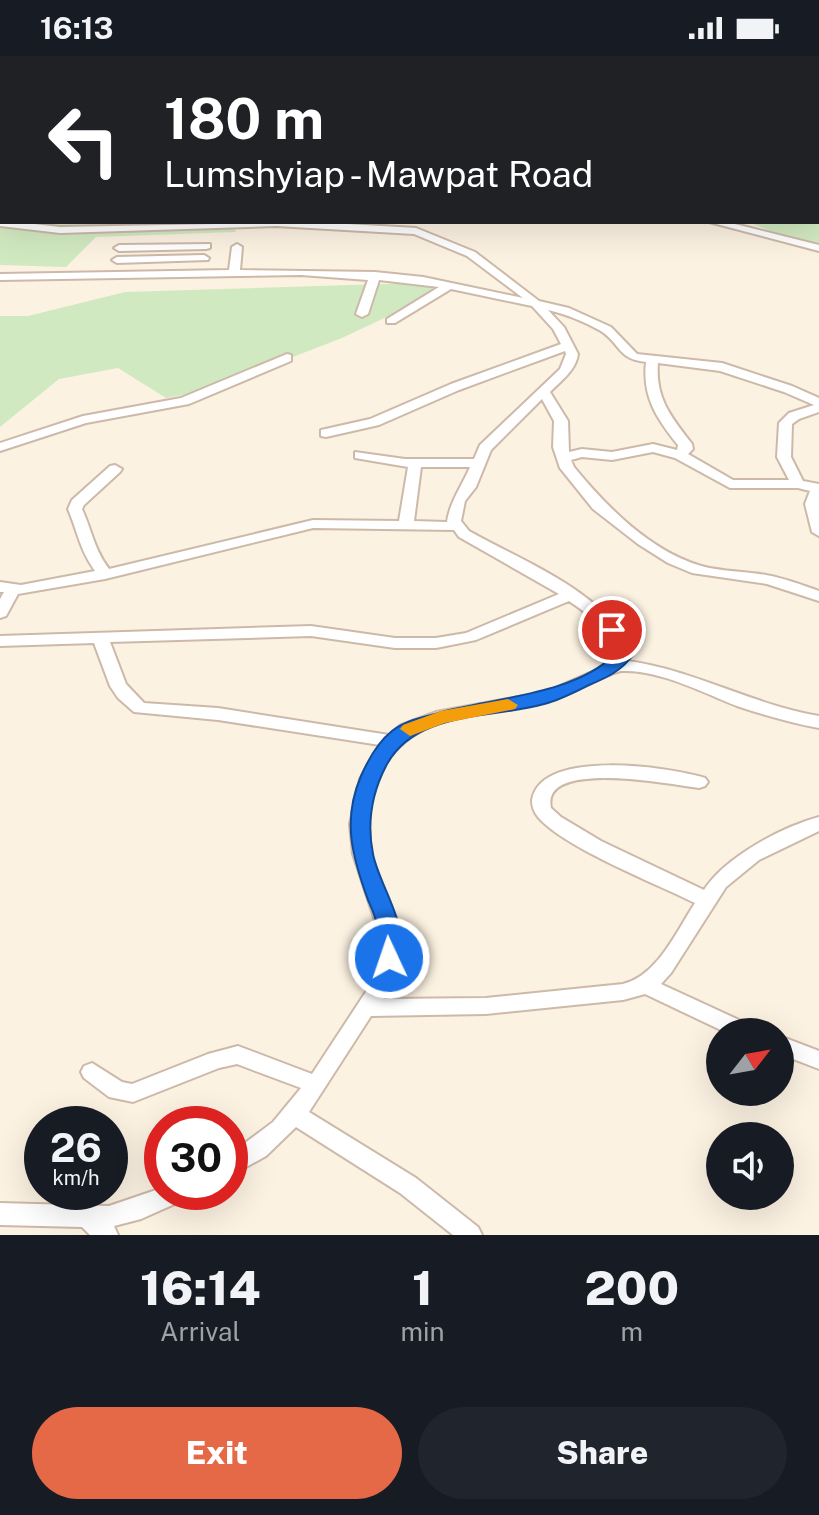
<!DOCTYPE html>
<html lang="en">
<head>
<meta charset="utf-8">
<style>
  body { margin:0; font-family:"Public Sans",sans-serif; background:#20242c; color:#f1f3f6; height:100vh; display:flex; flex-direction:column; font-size:30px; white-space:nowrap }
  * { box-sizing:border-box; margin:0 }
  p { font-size:26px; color:#9ea1a6 }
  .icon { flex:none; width:44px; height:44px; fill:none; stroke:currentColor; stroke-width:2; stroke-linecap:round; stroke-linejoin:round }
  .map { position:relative; height:1179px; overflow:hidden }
  .side { display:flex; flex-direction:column; background:#171b24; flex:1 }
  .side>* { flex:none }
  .banner { position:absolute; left:0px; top:0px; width:820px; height:168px; box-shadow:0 8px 32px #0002; background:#202124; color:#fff; overflow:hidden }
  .needle { width:52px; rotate:59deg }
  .controls { position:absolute; left:706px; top:962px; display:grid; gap:16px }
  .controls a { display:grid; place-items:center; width:88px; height:88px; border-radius:50%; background:#171b24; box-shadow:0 8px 32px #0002; font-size:40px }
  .speed { position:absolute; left:24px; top:1050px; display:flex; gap:16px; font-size:40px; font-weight:700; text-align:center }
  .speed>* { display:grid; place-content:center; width:104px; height:104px; border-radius:50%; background:#171b24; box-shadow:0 8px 32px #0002; line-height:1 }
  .speed small { font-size:20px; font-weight:400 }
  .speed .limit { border:12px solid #d22; background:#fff; color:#111 }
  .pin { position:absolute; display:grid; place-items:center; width:68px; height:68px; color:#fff; margin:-34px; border:4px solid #fff; border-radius:50%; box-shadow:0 2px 8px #0007 }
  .me { position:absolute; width:88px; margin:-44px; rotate:357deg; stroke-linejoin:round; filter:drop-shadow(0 0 6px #0008) }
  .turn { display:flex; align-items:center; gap:28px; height:168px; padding:0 32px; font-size:36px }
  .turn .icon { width:104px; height:104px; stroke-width:2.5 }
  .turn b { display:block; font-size:56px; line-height:68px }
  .eta { display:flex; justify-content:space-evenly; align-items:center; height:136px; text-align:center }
  .eta b { font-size:48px; font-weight:800; line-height:56px }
  .button { display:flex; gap:16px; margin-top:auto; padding:16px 32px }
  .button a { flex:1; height:92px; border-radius:48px; background:#e66947; color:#fff; font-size:32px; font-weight:800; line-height:92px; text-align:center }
  .button a+a { background:#20242c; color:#f1f3f6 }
  .status { display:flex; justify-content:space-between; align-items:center; height:56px; padding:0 40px; background:#171b24; direction:ltr }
  .status svg { height:22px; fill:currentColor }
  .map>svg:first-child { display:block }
  .green { fill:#d1e9c1 }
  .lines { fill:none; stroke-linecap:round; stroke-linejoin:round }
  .street-casing { stroke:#cdb9a9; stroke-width:4 }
  .street { fill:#fff; fill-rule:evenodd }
  .route { fill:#1a73e8; stroke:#114b97; stroke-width:2 }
  .slow { fill:#f59e0b }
</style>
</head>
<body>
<div class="status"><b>16:13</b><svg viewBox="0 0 49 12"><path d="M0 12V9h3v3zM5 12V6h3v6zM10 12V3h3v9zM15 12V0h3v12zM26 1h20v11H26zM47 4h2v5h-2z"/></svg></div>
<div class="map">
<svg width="819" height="1179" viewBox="0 0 819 1179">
  <rect width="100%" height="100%" fill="#fcf2e2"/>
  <g class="green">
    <path d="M 5,0 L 81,0 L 2,2 L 2,166 L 232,166 L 236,176 L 96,181 L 66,211 L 0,209 L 0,2 Z"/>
    <path d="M 457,0 L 819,0 L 819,196 L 749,166 L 818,166 L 818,2 Z"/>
    <path d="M 414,227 L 446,233 L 342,282 L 205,335 L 166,342 L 118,312 L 59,323 L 0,371 L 0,260 L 28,260 L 125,236 Z"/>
  </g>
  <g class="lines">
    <g class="street-casing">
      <g id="street">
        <path d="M 88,0 L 97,0 L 98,2 L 89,2 Z"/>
        <path d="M 237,0 L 245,0 L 246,2 L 238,2 Z"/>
        <path d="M 287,0 L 295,0 L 296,2 L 288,2 Z"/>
        <path d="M 338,0 L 360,0 L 362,2 L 336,2 Z"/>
        <rect x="0" y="132" width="2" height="6"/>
        <path d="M 0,164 L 60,171 L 313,166 L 416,172 L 475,196 L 539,245 L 569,252 L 611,271 L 637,298 L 722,307 L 792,330 L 819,342 L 819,356 L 799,363 L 792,368 L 791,401 L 803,425 L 819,428 L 819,480 L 812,476 L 805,448 L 810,435 L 798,432 L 730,432 L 675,402 L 653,396 L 612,404 L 582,401 L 571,404 L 574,411 C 606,450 648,493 698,509 C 719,516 744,515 766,519 C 784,522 802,529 819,535 L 819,545 L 767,528 L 692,517 L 668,507 L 638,488 L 593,453 L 560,412 L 553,391 L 554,365 L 542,343 L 491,394 L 476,431 L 465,445 L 461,465 L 469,475 C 522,505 611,538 632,599 L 628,605 C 694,614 753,649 819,660 L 819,672 C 791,667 764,659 737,650 C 704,637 658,613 622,615 C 611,615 567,641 550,645 C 490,662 412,651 380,718 C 371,737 367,760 369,782 C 374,840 424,886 383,943 L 486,942 L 623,928 C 658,919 676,876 695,847 C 657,828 563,791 538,761 C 534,756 532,751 532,744 C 541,692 669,711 705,722 L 708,726 L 705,730 L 699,732 C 673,729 540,702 551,752 L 561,761 L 601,785 L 704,834 C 725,801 782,771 819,761 L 819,775 L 759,804 L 726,831 L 671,917 L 661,928 L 752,970 L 756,976 L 725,976 L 645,938 L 623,944 L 486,958 L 371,960 L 309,1056 L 416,1122 L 478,1171 L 482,1179 L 453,1179 L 400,1137 L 296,1071 L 266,1100 L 230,1120 L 230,1098 L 273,1066 L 301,1032 L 237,1008 L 219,1012 L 133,1046 L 109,1041 L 84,1022 L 81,1016 L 84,1010 L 92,1007 L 122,1026 L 132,1028 L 208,998 L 238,990 L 312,1018 L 373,925 L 378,906 L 378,874 L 353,798 L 350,768 L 360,723 L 380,689 L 218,664 L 134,656 L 118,642 L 110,630 L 94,587 L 0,590 L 0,580 L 311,570 L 395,582 L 436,582 L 466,577 L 559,538 L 459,481 L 454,474 L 313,472 L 105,523 L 18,538 L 6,560 L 0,562 L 0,543 L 4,536 L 0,536 L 0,526 L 21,529 L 95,515 C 80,494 78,477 68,453 L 72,444 L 110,410 L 115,409 L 122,413 L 120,416 L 84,449 L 82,453 C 92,475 94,493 109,513 L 313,464 L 399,465 L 408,411 L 355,402 L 355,396 L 405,403 L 474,403 L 480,389 L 560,313 L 566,298 L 565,295 L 459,334 L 379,369 L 326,381 L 321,380 L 321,374 L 370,363 L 451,328 L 561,288 L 553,273 L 532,250 L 451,233 L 395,267 L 387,267 L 387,263 L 439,231 L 379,224 L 368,258 L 362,261 L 356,258 L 368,224 L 301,219 L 0,224 L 0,218 L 229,214 L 232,191 L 237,188 L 242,191 L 240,214 L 375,216 L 423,221 L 523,242 L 467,200 L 414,178 L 276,170 L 60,177 L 0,170 ZM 548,254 C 566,258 585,266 601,275 C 621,288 617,303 646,306 C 642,341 657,363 678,389 L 677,394 L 653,388 L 612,396 L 582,393 L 569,396 L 568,365 L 550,336 C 561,325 576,314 578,298 L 564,271 ZM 658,307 L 720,315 L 784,336 L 814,349 L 789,357 L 779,367 L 777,401 L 789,424 L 733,424 L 688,398 L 693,393 L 692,388 C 672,362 655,343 658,307 ZM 421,411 L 470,411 C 462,430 450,445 447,466 L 414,465 ZM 569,545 C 590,559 608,574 616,599 L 599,613 L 546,636 L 436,656 L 401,669 L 389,679 L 218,652 L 144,647 L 126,628 L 110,586 L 311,580 L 395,592 L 436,592 L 476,584 Z"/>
        <path d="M 709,166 L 727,166 L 819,189 L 819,195 Z"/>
        <path d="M 210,188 L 210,192 L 206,193 L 119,195 L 114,192 L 119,189 Z"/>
        <path d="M 204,199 L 209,202 L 208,204 L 117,207 L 112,204 L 117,201 Z"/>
        <path d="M 287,298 L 291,299 L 291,305 L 189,348 L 86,367 L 0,395 L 0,387 L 83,360 L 181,342 Z"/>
        <path d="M 780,980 L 819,995 L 819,1013 L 780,998 Z"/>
        <path d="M 162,1132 L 162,1136 L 190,1136 L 186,1143 L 141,1163 L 114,1170 L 118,1179 L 90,1179 L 82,1171 L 0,1169 L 0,1147 L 109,1150 Z"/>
      </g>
    </g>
    <use href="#street" class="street"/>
  </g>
  <path class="route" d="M 612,569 C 626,572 631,586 633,599 C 621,615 608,621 589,629 C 575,636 560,644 544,648 C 492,663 415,654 386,710 C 372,737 367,768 373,798 C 379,830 414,876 397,908 L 389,911 L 381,908 C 374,895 379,880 376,866 C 375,859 371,851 368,844 C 352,800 342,764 361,720 C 368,704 378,686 392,675 C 405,665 422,661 438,657 C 491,642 575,639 615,598 L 613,587 L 603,574 Z"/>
  <path class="slow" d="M 508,643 L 518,649 L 515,653 L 445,667 L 410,680 L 400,673 L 403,669 L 441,655 Z"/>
</svg>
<div class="controls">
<a><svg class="needle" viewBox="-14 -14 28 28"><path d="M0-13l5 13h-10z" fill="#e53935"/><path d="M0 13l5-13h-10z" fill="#9ea1a6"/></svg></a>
<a><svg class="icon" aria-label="sound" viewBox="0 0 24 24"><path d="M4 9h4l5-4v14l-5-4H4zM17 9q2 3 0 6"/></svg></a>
</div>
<div class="speed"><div>26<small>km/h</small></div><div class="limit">30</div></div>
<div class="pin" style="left:612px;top:574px;background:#d93025"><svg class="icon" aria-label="arrive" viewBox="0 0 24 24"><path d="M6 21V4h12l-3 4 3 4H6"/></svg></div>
<svg class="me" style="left:389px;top:902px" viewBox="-20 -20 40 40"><circle r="17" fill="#1a73e8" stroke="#fff" stroke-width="3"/><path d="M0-11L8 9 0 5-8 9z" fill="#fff"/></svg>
<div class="banner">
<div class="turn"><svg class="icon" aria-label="left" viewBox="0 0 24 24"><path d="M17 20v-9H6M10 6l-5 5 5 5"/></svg><div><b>180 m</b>Lumshyiap - Mawpat Road</div></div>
</div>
</div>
<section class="side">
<div class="eta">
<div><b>16:14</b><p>Arrival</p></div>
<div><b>1</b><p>min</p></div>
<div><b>200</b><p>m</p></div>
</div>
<div class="button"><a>Exit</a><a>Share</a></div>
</section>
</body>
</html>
